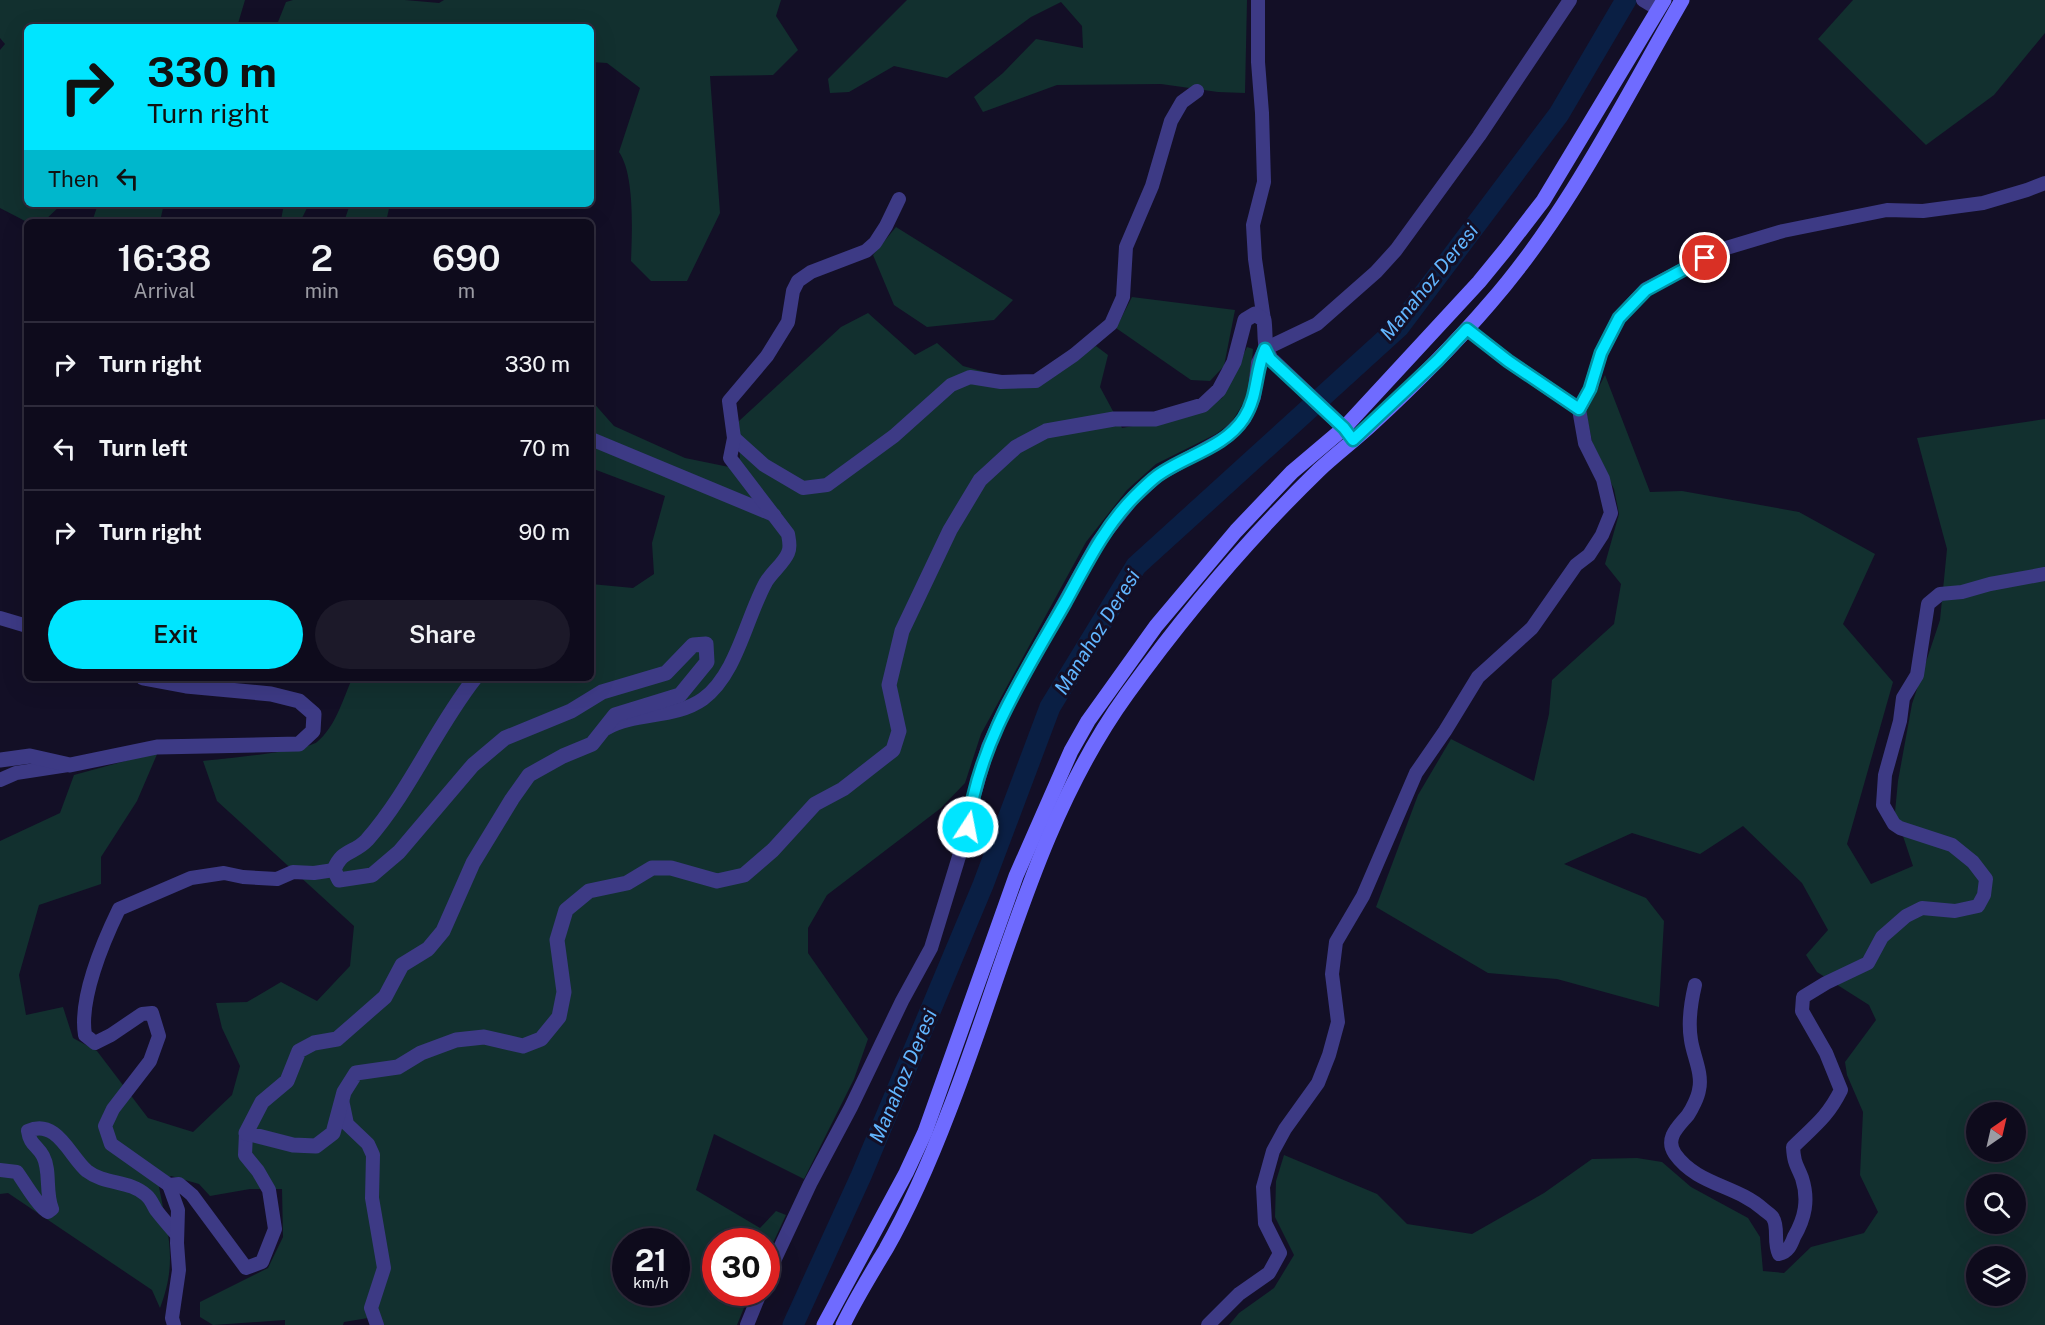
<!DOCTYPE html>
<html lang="en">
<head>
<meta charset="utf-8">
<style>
  body { margin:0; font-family:"Public Sans",sans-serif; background:#1c1929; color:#f1f3f6; height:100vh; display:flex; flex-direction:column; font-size:22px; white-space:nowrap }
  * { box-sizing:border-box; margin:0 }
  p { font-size:20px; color:#9b9ba3 }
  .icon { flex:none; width:33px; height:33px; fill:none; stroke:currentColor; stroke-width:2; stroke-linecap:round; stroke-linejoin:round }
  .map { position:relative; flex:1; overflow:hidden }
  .details { position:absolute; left:24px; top:219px; width:570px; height:462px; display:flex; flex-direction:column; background:#0e0b1c; border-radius:9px; box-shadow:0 6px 24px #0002,0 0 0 2px #2e2b3b }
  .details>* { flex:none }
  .banner { position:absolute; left:24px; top:24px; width:570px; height:183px; border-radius:9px; box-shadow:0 6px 24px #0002,0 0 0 2px #2e2b3b; background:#00e5ff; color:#111; overflow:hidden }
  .needle { width:39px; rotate:34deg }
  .tools { position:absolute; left:1966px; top:1102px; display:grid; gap:12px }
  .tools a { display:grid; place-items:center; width:60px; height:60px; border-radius:50%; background:#0e0b1c; box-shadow:0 6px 24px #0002,0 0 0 2px #2e2b3b; font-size:30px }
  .speed { position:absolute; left:612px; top:1228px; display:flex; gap:12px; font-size:30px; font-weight:700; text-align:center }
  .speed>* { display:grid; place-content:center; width:78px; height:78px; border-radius:50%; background:#0e0b1c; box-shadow:0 6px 24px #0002,0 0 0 2px #2e2b3b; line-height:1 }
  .speed small { font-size:15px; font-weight:400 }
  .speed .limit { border:9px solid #d22; background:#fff; color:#111 }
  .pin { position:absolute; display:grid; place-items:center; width:51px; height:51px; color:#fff; margin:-26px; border:3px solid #fff; border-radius:50%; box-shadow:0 2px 6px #0007 }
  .me { position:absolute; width:66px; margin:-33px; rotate:11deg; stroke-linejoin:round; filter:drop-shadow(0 0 4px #0008) }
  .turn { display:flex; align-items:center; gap:21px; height:126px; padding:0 24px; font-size:27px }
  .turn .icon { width:78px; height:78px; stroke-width:2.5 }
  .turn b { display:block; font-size:42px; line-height:51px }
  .then { display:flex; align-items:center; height:57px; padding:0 24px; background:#0003; gap:12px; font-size:22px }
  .eta { display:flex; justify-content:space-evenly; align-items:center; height:102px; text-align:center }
  .eta b { font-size:36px; font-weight:600; line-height:42px }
  .cta { display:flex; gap:12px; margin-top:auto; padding:12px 24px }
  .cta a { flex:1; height:69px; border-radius:36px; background:#00e5ff; color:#111; font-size:24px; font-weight:600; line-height:69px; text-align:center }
  .cta a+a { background:#1c1929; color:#f1f3f6 }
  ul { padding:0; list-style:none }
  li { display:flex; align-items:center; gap:18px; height:84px; padding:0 24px; border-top:2px solid #2e2b3b }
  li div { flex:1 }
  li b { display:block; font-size:22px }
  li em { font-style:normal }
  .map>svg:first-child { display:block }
  .green { fill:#12302f; fill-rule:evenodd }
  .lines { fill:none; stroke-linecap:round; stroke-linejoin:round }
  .river { stroke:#0a1f44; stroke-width:21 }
  .minor { stroke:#3d3a85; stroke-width:14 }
  .tertiary { stroke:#3d3a85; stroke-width:15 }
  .secondary { stroke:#6f6bff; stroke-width:15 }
  .route-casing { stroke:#0095a6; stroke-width:15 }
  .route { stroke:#00e5ff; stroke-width:10 }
  .labels { text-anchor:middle; stroke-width:6; stroke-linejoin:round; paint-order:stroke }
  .water-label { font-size:20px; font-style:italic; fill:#62b6ff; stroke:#130f26 }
</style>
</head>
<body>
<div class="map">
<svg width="2045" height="1325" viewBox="0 0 2045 1325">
  <rect width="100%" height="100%" fill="#130f26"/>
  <g class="green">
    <path d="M 0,0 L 245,0 L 237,27 L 27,27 L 27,204 L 62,204 L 43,222 L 27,222 L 0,208 L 0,50 L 5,44 L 0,38 Z"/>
    <path d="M 293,0 L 405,0 L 439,3 L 444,0 L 781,0 L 776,16 L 798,50 L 773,75 L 710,76 L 720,213 L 687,281 L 651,281 L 631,261 C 632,233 635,175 619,152 L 640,88 L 607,63 L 591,62 L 591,27 L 276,27 L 286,2 Z"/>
    <path d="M 907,0 L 1247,0 L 1245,93 L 1218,92 L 1161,84 L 1057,85 L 983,112 L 974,97 L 1003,73 L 1036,39 L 1083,48 L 1082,26 L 1061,2 L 1031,17 L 947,78 L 894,66 L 849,92 L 830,93 L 828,79 Z"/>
    <path d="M 1853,0 L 2045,0 L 2045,33 L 1994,95 L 1926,145 L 1818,39 Z"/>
    <path d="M 98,204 L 164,204 L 160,221 L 162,222 L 92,222 Z"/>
    <path d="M 284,204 L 309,204 L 300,222 L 281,220 Z"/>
    <path d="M 350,204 L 390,204 L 386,222 L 344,222 Z"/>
    <path d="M 896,227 L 1013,300 L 994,320 L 927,327 L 894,305 L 873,255 Z"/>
    <path d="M 1132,297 L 1235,310 L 1224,366 L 1210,381 L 1191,380 L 1116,328 Z"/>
    <path d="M 868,313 L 915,355 L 937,343 L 963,366 L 1033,385 L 1096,346 L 1108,355 L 1100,387 L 1122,428 L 1195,414 L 1222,398 L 1247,347 L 1253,349 L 1249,394 L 1231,423 L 1216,434 L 1156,464 L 1127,490 L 1086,542 L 981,734 L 965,783 L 941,808 L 827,895 L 808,928 L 808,953 L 868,1039 L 854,1079 L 804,1179 L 714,1134 L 696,1190 L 760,1228 L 776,1211 L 786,1215 L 767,1256 L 766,1242 L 716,1242 L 716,1293 L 750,1293 L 737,1325 L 383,1325 L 380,1316 L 344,1322 L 343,1325 L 285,1325 L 285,1320 L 213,1325 L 200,1317 L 200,1302 L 268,1268 L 283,1237 L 282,1189 L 250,1189 L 210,1196 L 199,1184 L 171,1176 L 159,1187 C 168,1234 178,1261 160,1308 L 152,1290 L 8,1193 L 0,1194 L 0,841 L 60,813 L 74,775 L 158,752 L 137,801 L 101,857 L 101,884 L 39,905 L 19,975 L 26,1015 L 63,1007 L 73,1038 L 97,1051 L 148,1118 L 193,1132 L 232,1095 L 240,1066 L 222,1028 L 216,1003 L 247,1002 L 281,982 L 317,1001 L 350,966 L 354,926 L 217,801 L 203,761 C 222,759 306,751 317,742 C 335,727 342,702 351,681 L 341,678 L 591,678 L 591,584 L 633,588 L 654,574 L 652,543 L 665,496 L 591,468 L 591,400 L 614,426 L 685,458 L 729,467 L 740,458 L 739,421 L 841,327 ZM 626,1242 L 676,1242 L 676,1293 L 626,1293 Z"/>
    <path d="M 1605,375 L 1650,492 L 1682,491 L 1799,512 L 1875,554 L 1843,624 L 1893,682 L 1847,844 L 1871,884 L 1913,866 L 1895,812 L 1898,781 L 1912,704 L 1940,620 L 1947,549 L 1917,438 L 2045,419 L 2045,1325 L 1229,1325 L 1239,1313 L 1274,1288 L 1294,1255 L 1275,1217 L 1276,1181 L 1284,1155 L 1377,1194 L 1407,1224 L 1472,1234 L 1544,1193 L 1592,1159 L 1637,1158 L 1662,1162 L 1691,1187 L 1748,1218 L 1760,1237 L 1763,1271 L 1784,1273 L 1811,1247 L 1864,1233 L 1878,1212 L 1860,1175 L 1863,1112 L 1847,1075 L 1845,1062 L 1876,1020 L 1869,1005 L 1817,972 L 1806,955 L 1828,930 L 1802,883 L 1743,826 L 1700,854 L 1632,833 L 1564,864 L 1646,898 L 1664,921 L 1659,1007 L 1557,979 L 1488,973 L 1376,907 L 1418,795 L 1451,739 L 1534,781 L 1549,714 L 1552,680 L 1614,624 L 1621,584 L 1605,564 L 1619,514 L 1614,489 L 1593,446 L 1586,412 ZM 1977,1113 L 2016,1113 L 2016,1152 L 1977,1152 ZM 1977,1185 L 2016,1185 L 2016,1224 L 1977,1224 ZM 1977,1257 L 2016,1257 L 2016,1296 L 1977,1296 Z"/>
  </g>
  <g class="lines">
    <path class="river" d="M 793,1325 L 861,1176 L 983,885 L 1050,707 L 1136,566 L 1399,327 L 1559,114 L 1626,0"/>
    <g class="minor">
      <path d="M 1258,0 L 1258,62 L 1262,113 L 1264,182 L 1253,225 L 1255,259 L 1264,320"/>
      <path d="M 1643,0 L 1658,9"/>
      <path d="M 1467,329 L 1508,361 L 1579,409 L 1590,389 L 1601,353 L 1619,318 L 1646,289 L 1723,249 L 1783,231 L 1887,210 L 1923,211 L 1983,203 L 2027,190 L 2045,183"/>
      <path d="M 734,438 L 764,465 L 803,488 L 827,485 L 894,436 L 951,385 L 970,377 L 1001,382 L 1036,381 L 1074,355 L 1111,324 L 1123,297 L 1126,247 L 1152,186 L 1171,121 L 1182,102 L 1197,91"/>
      <path d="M 591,439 L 774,515"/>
      <path d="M 0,618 L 27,626"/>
      <path d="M 607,728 C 636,712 675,719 703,699 C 737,674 746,618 766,582 C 772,572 784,563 788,553 C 791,547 789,540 788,534 L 730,458 L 734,438 L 729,401 L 767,356 L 788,322 L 793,291 L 798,281 L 811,272 L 866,251 L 875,243 L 886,226 L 899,199"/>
      <path d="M 0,780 L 16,773 L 68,765"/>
      <path d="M 1695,985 C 1691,1002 1688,1023 1691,1040 C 1693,1055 1703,1074 1699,1090 C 1698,1097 1692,1109 1688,1115 C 1679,1126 1664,1138 1675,1154 C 1697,1185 1736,1185 1763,1209 C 1766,1212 1772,1215 1773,1218 C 1779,1228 1773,1241 1779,1254 C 1788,1252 1791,1245 1794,1237 C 1805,1218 1809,1200 1802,1178 C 1797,1165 1794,1164 1793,1147 C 1814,1126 1827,1118 1841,1090 L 1826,1053 L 1802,1011 L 1803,997 L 1826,983 L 1868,963 L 1882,937 L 1906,916 L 1922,908 L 1955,911 L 1978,906 L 1984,895 L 1986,879 L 1973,862 L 1952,845 L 1900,828 L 1894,824 L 1883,805 L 1885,775 L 1900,721 L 1903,698 L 1917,675 L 1928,604 L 1940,594 L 1962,592 L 1990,584 L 2045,574"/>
      <path d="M 342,1100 L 347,1124 L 368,1144 L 373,1155 L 372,1198 L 384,1268 L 371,1308 L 377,1325"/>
      <path d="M 0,1170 L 17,1172 C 24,1182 40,1209 48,1212 L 52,1209 C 45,1192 51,1171 43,1156 C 37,1145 30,1145 28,1131 C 57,1118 70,1157 87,1171 C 105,1185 130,1180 146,1195 C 151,1199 153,1205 156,1210 C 163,1219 170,1227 177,1235"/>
      <path d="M 169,1185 L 111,1144 L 105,1126 L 113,1109 L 150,1061 L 159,1036 L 152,1013 L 142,1014 L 111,1035 L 95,1043 L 85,1035 C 79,999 103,942 119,909 L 191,878 L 224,873 L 243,877 L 277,879 L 293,872 L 314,873 L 334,870"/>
      <path d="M 766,1278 L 810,1184 L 851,1107 L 902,1001 L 931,948 L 968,827 L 970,809 L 988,747 L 1007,705 L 1098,542 L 1133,498 L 1158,475 L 1226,437 L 1244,419 L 1254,397 L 1258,363 L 1265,349 L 1317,324 L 1376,272 L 1396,250 L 1479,136 L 1570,0"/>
      <path d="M 174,1325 L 172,1318 L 179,1270 L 177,1243 L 178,1210 L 169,1185 L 179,1184 L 192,1195 L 246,1268 L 262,1262 L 275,1229 L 269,1190 L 258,1171 L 245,1155 L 246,1133"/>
      <path d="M 747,1325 L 760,1293"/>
      <path d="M 1208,1325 L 1239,1294 L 1269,1273 L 1280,1253 L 1265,1223 L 1263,1187 L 1273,1151 L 1285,1129 L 1318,1083 L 1329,1055 L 1338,1022 L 1332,974 L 1336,942 L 1363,896 L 1416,773 L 1445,731 L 1478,677 L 1532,628 L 1576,565 L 1589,555 L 1602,535 L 1611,513 L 1603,479 L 1585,443 L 1579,409"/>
    </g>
    <g class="tertiary">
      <path d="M 475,678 C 435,729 410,791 367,840 C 354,854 342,849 334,870 L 339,880 L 372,875 L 399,852 L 473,765 L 505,738 L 571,711 L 602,692 L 666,673 L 693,645 L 706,644 L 707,662 L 680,695 L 615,715 L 592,744 L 563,756 L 529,775 L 512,799 L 473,863 L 443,931 L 428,949 L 402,965 L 385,997 L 337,1039 L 314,1043 L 299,1051 L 287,1081 L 262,1102 L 246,1133 L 293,1145 L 316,1146 L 333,1133 L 344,1092 L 356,1073 L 398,1067 L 421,1053 L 456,1040 L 484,1037 L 523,1046 L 541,1039 L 559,1017 L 564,992 L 557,940 L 566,910 L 589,891 L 627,883 L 652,868 L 671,868 L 717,881 L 744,875 L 773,850 L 815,804 L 843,789 L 893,750 L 899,731 L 889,685 L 902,631 L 950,530 L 980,480 L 1016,447 L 1046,431 L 1114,419 L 1155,419 L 1203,405 L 1219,390 L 1234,362 L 1245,320 L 1255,314 L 1264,320 C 1266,335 1263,346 1271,359 L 1344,428 L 1352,438"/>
      <path d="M 0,760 L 30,756 L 70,765 L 157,747 L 299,744 L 313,731 L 314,714 L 299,701 L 271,694 L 186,686 L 143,678"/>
    </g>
    <g class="secondary">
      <path d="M 824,1325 L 906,1173 L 925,1132 L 1016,876 L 1071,751 L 1088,721 L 1156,626 L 1236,531 L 1292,472 L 1344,428 L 1479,282 L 1506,249 L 1543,201 L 1664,0"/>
      <path d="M 843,1325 C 856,1298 871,1274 886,1249 C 911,1205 931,1158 949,1111 C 1004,971 1038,817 1127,694 C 1184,615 1249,538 1319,470 C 1336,454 1356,439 1373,423 C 1414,385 1454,345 1490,303 C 1568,214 1623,102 1682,0"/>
    </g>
  </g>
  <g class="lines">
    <g class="route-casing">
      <path id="route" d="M 968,827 C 978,744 1024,675 1065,603 C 1085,567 1104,527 1134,497 C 1141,490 1149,482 1157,476 C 1184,456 1225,448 1244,418 C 1258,397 1255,372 1265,349 L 1270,359 L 1344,428 L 1353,440 L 1438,360 L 1467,329 L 1508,361 L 1579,409 L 1590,389 L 1601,353 L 1619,318 L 1646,290 L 1705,258"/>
    </g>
    <use href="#route" class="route"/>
  </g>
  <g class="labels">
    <g class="water-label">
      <text transform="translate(1429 282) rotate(-51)" y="7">Manahoz Deresi</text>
      <text transform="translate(1097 632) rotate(-58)" y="7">Manahoz Deresi</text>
      <text transform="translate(903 1076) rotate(-67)" y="7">Manahoz Deresi</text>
    </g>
  </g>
</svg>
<div class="tools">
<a><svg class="needle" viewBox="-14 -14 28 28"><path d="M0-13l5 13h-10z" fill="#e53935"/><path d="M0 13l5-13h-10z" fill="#9b9ba3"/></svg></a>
<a><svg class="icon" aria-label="search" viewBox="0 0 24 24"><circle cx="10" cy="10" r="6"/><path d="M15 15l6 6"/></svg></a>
<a><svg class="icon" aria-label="layers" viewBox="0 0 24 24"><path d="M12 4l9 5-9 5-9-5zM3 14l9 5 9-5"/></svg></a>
</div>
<div class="speed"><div>21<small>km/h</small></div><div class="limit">30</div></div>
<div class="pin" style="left:1705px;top:258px;background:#d93025"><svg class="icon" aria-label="arrive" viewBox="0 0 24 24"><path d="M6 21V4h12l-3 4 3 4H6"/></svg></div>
<svg class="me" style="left:968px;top:827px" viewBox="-20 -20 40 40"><circle r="17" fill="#00e5ff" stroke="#fff" stroke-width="3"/><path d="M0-11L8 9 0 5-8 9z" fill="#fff"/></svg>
<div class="banner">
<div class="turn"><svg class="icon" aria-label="right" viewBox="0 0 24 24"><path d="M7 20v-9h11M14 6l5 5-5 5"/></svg><div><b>330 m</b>Turn right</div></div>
<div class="then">Then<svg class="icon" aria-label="left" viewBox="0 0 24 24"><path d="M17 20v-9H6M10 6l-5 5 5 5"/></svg></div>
</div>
<section class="details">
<div class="eta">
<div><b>16:38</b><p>Arrival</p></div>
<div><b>2</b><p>min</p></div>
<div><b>690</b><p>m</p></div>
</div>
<ul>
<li><svg class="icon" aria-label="right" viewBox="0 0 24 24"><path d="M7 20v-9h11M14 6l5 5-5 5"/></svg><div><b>Turn right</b></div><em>330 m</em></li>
<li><svg class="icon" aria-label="left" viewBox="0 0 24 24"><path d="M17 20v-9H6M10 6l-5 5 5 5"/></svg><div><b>Turn left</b></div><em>70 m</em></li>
<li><svg class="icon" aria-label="right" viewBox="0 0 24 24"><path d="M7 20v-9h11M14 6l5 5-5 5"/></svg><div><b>Turn right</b></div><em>90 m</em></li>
</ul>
<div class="cta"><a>Exit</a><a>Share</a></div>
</section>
</div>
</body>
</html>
